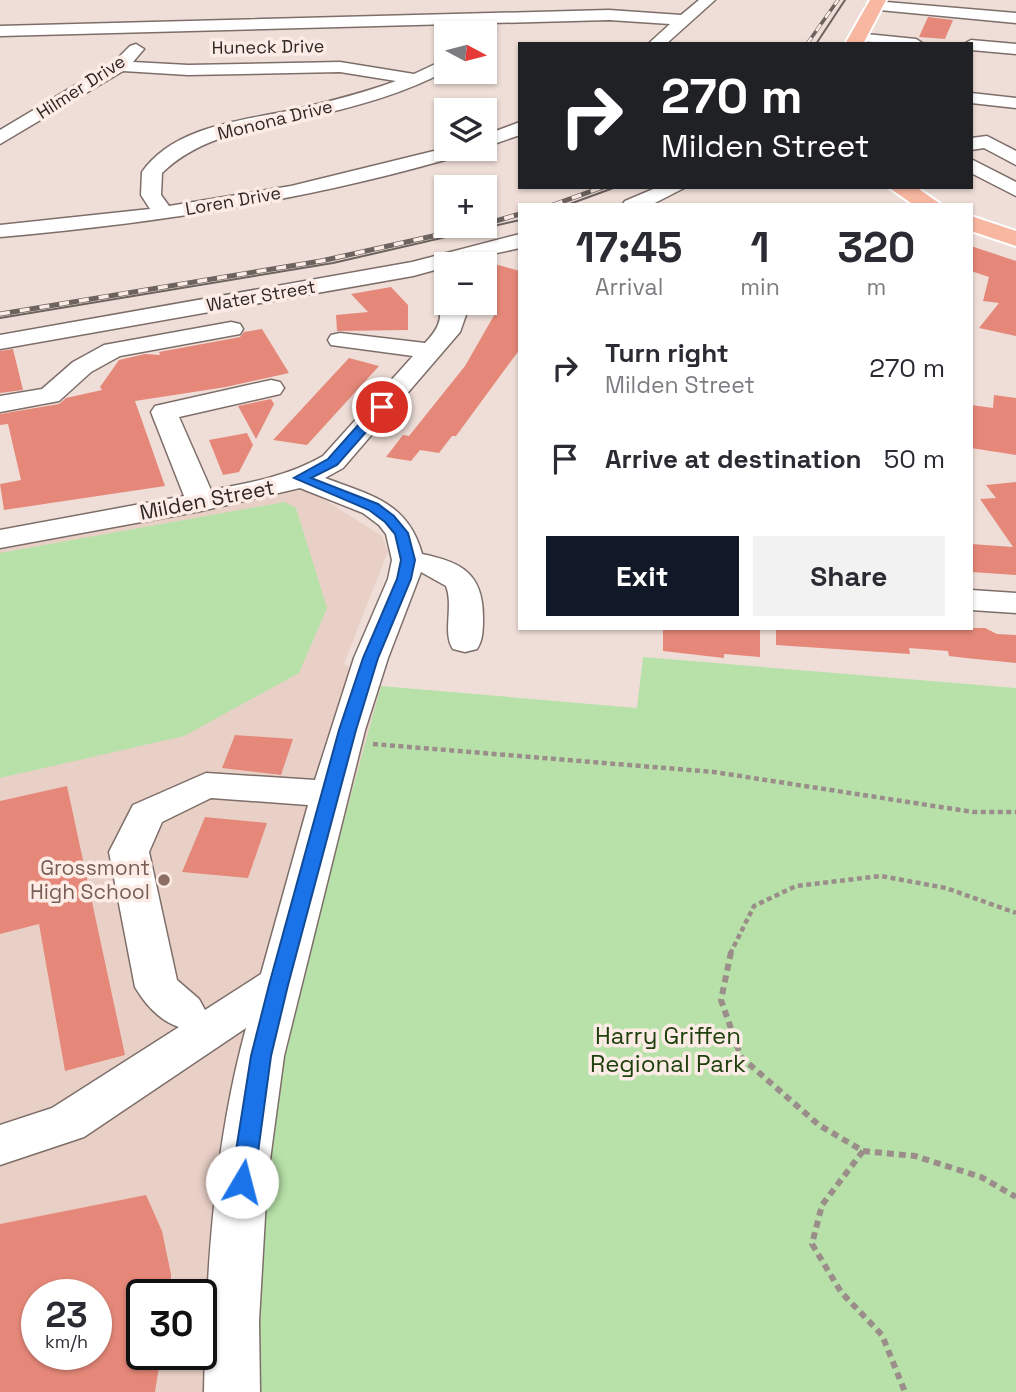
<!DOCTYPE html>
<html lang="en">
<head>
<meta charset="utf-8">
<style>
  body { margin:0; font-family:"Space Grotesk",sans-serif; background:#f2f2f3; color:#2b2b33; height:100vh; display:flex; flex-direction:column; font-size:26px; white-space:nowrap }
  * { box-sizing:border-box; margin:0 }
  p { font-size:23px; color:#7c7c81 }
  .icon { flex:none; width:38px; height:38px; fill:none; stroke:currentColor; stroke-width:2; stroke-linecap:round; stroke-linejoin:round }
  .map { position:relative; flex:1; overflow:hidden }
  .details { position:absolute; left:518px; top:203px; width:455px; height:427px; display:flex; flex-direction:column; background:#fff; border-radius:0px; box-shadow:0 2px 5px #0004 }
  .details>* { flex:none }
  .banner { position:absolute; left:518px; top:42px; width:455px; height:147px; border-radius:0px; box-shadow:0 2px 5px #0004; background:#202124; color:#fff; overflow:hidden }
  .needle { width:46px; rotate:97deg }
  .buttons { position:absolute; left:434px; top:21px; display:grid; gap:14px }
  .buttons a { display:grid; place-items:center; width:63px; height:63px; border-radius:0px; background:#fff; box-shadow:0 2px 5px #0004; font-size:35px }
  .speed { position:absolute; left:21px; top:1279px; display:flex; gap:14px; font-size:35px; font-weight:700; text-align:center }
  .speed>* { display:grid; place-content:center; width:91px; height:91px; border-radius:50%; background:#fff; box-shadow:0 2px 5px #0004; line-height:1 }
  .speed small { font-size:18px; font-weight:400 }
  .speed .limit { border:4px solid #111; border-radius:10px; background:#fff; color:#111 }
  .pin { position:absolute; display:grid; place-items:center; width:60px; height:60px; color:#fff; margin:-30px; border:4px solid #fff; border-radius:50%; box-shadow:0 2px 7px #0007 }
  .me { position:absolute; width:77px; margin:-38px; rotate:8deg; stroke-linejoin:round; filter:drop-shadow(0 0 5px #0008) }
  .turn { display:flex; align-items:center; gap:24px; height:147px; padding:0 28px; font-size:32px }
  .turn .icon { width:91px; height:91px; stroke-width:2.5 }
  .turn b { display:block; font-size:49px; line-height:60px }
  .eta { display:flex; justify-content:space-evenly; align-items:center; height:119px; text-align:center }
  .eta b { font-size:42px; font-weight:700; line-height:49px }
  .primary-button { display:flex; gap:14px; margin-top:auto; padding:14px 28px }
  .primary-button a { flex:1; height:80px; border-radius:0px; background:#111827; color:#fff; font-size:28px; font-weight:700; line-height:80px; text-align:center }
  .primary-button a+a { background:#f2f2f3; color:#2b2b33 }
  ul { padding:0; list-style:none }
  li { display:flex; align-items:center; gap:21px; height:91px; padding:0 28px }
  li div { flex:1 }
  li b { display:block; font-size:26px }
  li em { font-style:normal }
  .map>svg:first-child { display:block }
  .built { fill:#e9d0c7; fill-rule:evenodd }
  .green { fill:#b7e1a8 }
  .building { fill:#e58879; fill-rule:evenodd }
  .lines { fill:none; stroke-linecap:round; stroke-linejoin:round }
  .minor-casing { stroke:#7d6e69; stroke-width:3 }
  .major-casing { stroke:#fff; stroke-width:4 }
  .path-far1 { stroke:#9b8e8a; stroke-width:4.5; stroke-dasharray:5 3.5; stroke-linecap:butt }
  .path { stroke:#9b8e8a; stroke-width:6; stroke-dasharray:7 5; stroke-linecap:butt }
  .minor { fill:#fff; fill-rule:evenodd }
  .major { fill:#f8b7a1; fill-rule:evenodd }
  .tram { stroke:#6c625e; stroke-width:2 }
  .rail-far1-casing { stroke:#6c625e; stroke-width:3.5 }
  .rail-casing { stroke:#6c625e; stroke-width:5 }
  .rail-far1 { stroke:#fdece6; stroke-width:2.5; stroke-dasharray:8; stroke-linecap:butt }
  .rail { stroke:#fdece6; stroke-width:3.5; stroke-dasharray:10; stroke-linecap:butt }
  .route { fill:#1a73e8; stroke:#114b97; stroke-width:2 }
  .education-dot { fill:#8d6e63; stroke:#fdece6; stroke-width:2.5 }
  .labels { text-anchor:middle; stroke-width:7; stroke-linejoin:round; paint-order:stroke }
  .far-street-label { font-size:18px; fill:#2e2725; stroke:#fdece6 }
  .street-label { font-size:21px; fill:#2e2725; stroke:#fdece6 }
  .education-label { font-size:21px; fill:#785e54; stroke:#fdece6; text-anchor:end }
  .near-park-label { font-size:24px; fill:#1e400d; stroke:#fdece6 }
</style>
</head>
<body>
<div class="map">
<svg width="1016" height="1392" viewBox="0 0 1016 1392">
  <rect width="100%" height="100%" fill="#efded8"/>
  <path class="built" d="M 308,489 L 382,536 L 388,551 L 344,664 L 381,686 L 274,1074 L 254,1392 L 0,1392 L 0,546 ZM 37,1295 L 96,1295 L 96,1354 L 37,1354 ZM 142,1295 L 201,1295 L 201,1354 L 142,1354 Z"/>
  <g class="green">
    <path d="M 284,502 L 296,508 L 327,608 L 299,673 L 184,736 L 0,778 L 0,553 Z"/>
    <path d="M 643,657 L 1016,688 L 1016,1392 L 254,1392 L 252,1351 L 274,1074 L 381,686 L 637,708 Z"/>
  </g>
  <g class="building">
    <path d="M 928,17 L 953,20 L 945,39 L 919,37 Z"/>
    <path d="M 971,246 L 1016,261 L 1016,336 L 979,328 L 999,303 L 983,301 L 989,277 L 971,271 Z"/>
    <path d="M 498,265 L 520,271 L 520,349 L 456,436 L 452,436 L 439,453 L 420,450 L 411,461 L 386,457 L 403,435 L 409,436 L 465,366 L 496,312 L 485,299 L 485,272 Z"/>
    <path d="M 391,287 L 408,305 L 408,330 L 337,331 L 336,315 L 368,312 L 351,294 Z"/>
    <path d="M 262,329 L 289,373 L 226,387 L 135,401 L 165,486 L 4,510 L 0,484 L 21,480 L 8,424 L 0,425 L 0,414 L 59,404 L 66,398 L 102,390 L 100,387 L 119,360 L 145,354 L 160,355 L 159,352 L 240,337 L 244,332 Z"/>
    <path d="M 13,349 L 23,390 L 0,393 L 0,351 Z"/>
    <path d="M 349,358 L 379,366 L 307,445 L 273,440 Z"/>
    <path d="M 994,395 L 1016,398 L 1016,455 L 971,448 L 971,405 L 993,408 Z"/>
    <path d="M 271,399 L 274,404 L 256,439 L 238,406 Z"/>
    <path d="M 247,433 L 253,445 L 239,472 L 223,475 L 209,440 Z"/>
    <path d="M 1016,482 L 1016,575 L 971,572 L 971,544 L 1013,547 L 980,499 L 996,498 L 986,485 Z"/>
    <path d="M 663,628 L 760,628 L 760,657 L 724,654 L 724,658 L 663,651 Z"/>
    <path d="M 776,628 L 985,628 L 997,634 L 1016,635 L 1016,663 L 966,658 L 949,656 L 948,651 L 909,648 L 910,654 L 776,645 Z"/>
    <path d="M 235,735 L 293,739 L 281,775 L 222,768 Z"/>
    <path d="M 67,786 L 125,1055 L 65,1071 L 39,924 L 0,934 L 0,801 Z"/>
    <path d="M 205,817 L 267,823 L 248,878 L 182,872 Z"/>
    <path d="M 146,1195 L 162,1231 L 171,1274 L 171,1295 L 142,1295 L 142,1354 L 161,1354 L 155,1392 L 0,1392 L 0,1224 ZM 37,1295 L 96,1295 L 96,1354 L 37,1354 Z"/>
  </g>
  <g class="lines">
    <g class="minor-casing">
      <g id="minor">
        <path d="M 699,0 L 715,0 L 666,44 L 648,44 L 670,24 L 609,20 L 0,36 L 0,26 L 609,10 L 681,15 Z"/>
        <path d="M 874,1 L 1016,13 L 1016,23 L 869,9 L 866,6 Z"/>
        <path d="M 856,33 L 916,39 L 924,44 L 850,41 L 850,35 Z"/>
        <path d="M 971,40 L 1016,44 L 1016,54 L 971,50 L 971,44 L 964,44 Z"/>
        <path d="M 136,44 L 144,49 L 133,62 L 188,65 L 340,62 L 414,74 L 446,59 L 446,71 C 405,93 360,105 315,116 C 261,128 203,133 162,173 L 161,195 L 169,206 L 291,186 L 446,148 L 472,149 L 469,153 C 315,199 159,223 0,237 L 0,225 L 150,209 L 141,195 L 142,172 C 175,125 246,120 298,109 C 331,101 364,93 396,81 L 340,72 L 188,75 L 123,71 L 0,144 L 0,130 L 114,62 L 130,46 Z"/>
        <path d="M 971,93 L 1016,98 L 1016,108 L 971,103 Z"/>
        <path d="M 520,122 L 520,135 L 485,147 L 485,135 Z"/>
        <path d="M 987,136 L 1016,151 L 1016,165 L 984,148 L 971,150 L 971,138 Z"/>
        <path d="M 971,159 L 1016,182 L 1016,196 L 971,173 Z"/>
        <path d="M 658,187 L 686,187 L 651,205 L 622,205 L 625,201 Z"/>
        <path d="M 520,234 L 520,248 L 446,264 L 446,267 L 413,276 L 0,349 L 0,335 L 412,262 Z"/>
        <path d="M 446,297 L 446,303 L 463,303 L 466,315 L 460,332 L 343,468 L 325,478 C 370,495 408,502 422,554 C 461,562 483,573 483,617 C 483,629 483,640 477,649 L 465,652 L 453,649 C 442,633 454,606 446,586 L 421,572 L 388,658 L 365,730 L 284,1056 L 267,1182 L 259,1321 L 260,1392 L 204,1392 C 206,1272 214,1145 246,1028 L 84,1137 L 0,1165 L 0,1125 L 52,1108 L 179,1027 C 160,1021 145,1004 135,987 L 109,852 L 133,805 L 206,773 L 315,780 L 354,658 L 388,579 L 392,560 L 386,534 L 379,525 L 363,513 L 300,488 L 201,511 L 0,548 L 0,530 L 184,496 L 151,412 L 155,406 L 271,380 L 280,382 L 284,388 L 280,394 L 179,417 L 211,490 C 250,483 288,476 323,456 L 413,356 L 331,345 L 328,340 L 331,335 L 340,333 L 425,343 C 437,330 443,321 439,303 ZM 211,798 L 308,805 L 261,974 L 205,1010 L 199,999 L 177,980 L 149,852 L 162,822 Z"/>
        <path d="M 231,322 L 240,324 L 243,329 L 240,334 L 120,356 L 91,372 L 59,401 L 0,412 L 0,396 L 42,389 L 73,362 L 104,345 Z"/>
        <path d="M 971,590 L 1016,593 L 1016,613 L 971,610 Z"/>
      </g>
    </g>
    <g class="major-casing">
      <g id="major">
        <path d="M 870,0 L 886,0 L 863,44 L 845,44 Z"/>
        <path d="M 888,187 L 916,187 L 942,205 L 914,205 Z"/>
        <path d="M 971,216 L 1016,231 L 1016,246 L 971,231 Z"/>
      </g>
    </g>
    <g class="path-far1">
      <path d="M 373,744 L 714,772 L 973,812 L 1016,812"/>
      <path d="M 730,954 L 754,906 L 796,886 L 881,876 L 946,888 L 1016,913"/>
    </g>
    <g class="path">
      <path d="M 731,952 L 721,1000 L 741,1057 L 819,1125 L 863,1151 L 915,1156 L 981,1177 L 1016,1197"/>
      <path d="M 863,1151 L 822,1205 L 812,1244 L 841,1292 L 882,1335 L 905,1392"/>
    </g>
    <use href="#minor" class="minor"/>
    <use href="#major" class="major"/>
    <g class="tram">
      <path d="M 816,44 L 845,0"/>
      <path d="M 567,205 L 616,187"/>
      <path d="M 0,318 L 333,263 L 520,220"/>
    </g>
    <g class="rail-far1-casing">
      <path id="rail-far1" d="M 807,44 L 838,0"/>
    </g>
    <g class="rail-casing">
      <g id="rail">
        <path d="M 553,205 L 603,187"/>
        <path d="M 485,224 L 520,214"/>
        <path d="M 0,314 L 321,261 L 478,226"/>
      </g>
    </g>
    <use href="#rail-far1" class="rail-far1"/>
    <use href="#rail" class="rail"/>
  </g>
  <path class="route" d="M 377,404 L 388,407 L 337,465 L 311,478 L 378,504 L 394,516 L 408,533 L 415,560 L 411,579 L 378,658 L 356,730 L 288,985 L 271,1056 L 254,1182 L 250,1189 L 242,1192 L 234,1189 L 231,1182 L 251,1056 L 269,985 L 339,730 L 363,658 L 397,579 L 401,560 L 395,534 L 385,522 L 369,510 L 294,478 L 328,459 Z"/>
  <circle class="education-dot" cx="164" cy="880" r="7"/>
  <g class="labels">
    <g class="far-street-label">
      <text transform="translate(268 47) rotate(-1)" y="6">Huneck Drive</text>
      <text transform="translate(81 87) rotate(-33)" y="6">Hilmer Drive</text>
      <text transform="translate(275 120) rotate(-14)" y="6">Monona Drive</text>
      <text transform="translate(233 201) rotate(-10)" y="6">Loren Drive</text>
      <text transform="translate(261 296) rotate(-10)" y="6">Water Street</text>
    </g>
    <g class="street-label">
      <text transform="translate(207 500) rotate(-11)" y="7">Milden Street</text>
    </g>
    <g class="education-label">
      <text x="150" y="875">Grossmont<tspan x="150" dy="24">High School</tspan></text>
    </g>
    <g class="near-park-label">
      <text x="668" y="1044">Harry Griffen<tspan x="668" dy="28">Regional Park</tspan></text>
    </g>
  </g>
</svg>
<div class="buttons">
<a><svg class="needle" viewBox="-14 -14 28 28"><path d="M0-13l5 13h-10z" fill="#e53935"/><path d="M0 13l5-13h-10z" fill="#7c7c81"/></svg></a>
<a><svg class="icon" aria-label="layers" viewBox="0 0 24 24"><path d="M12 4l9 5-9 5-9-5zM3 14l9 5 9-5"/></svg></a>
<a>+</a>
<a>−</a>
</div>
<div class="speed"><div>23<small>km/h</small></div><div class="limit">30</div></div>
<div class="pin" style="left:382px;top:407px;background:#d93025"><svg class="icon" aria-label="arrive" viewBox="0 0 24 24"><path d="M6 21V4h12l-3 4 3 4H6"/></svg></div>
<svg class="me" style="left:242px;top:1182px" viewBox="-20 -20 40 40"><circle r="19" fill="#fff"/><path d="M0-13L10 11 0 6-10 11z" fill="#1a73e8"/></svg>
<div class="banner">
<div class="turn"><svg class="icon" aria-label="right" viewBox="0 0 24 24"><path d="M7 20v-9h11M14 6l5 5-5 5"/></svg><div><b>270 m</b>Milden Street</div></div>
</div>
<section class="details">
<div class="eta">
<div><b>17:45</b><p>Arrival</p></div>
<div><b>1</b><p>min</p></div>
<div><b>320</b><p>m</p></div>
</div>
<ul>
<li><svg class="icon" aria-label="right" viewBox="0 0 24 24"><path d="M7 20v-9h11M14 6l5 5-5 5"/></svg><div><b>Turn right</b><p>Milden Street</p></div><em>270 m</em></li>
<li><svg class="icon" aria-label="arrive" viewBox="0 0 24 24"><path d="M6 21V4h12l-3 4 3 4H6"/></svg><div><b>Arrive at destination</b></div><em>50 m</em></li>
</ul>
<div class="primary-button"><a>Exit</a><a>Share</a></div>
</section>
</div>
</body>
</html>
